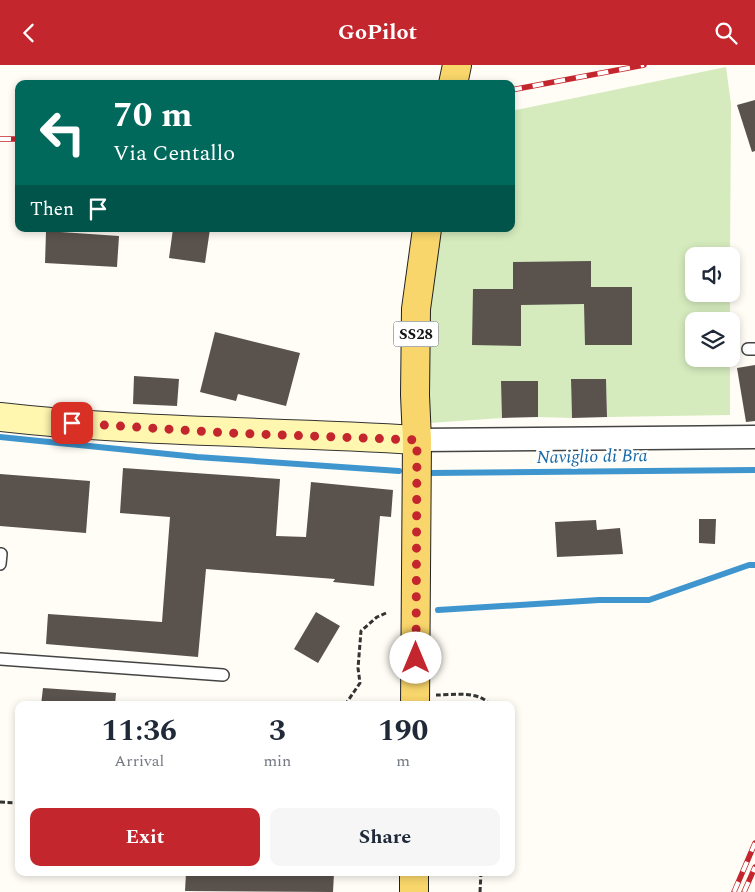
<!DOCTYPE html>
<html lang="en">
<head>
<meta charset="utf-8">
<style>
  body { margin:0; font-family:Spectral,serif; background:#f6f6f7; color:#1f2937; height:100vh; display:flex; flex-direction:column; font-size:19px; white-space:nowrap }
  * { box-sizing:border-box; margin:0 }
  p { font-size:16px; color:#747a83 }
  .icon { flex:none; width:28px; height:28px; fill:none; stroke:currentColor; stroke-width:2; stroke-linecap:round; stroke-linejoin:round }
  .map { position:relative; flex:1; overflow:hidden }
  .details { position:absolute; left:15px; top:636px; width:500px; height:175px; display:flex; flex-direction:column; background:#fff; border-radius:10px; box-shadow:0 2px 8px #0003 }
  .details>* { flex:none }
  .top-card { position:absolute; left:15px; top:15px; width:500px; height:152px; border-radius:10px; box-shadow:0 2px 8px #0003; background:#00695c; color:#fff; overflow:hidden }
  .buttons { position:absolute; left:685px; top:182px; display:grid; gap:10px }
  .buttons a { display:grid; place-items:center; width:55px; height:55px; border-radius:10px; background:#fff; box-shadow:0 2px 8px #0003; font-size:25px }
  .pin { position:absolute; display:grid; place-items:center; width:42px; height:42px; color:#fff; margin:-21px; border-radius:10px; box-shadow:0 2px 8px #0006 }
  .me { position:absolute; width:55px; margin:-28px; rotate:0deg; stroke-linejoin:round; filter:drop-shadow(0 0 4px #0008) }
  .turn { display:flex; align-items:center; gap:18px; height:105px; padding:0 15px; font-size:22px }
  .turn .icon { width:65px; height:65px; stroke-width:2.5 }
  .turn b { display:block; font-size:35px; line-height:42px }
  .then { display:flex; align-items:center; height:48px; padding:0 15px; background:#0003; gap:10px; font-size:19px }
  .eta { display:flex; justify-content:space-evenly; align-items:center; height:85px; text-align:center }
  .eta b { font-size:30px; font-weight:700; line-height:35px }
  .primary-button { display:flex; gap:10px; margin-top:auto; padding:10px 15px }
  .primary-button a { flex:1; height:58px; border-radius:10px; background:#c4262e; color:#fff; font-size:20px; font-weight:700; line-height:58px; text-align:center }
  .primary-button a+a { background:#f6f6f7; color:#1f2937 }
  header { display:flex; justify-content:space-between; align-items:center; height:65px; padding:0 15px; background:#c4262e; color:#fff; font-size:22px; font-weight:700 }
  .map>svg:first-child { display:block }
  .green { fill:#d5ebbd }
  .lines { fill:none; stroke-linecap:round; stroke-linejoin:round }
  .stream { stroke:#3f96cf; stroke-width:6 }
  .building { fill:#5a524d }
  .service-casing { stroke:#444; stroke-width:14 }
  .minor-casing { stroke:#444; stroke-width:25 }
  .secondary-casing { stroke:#333; stroke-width:30 }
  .primary-casing { stroke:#222; stroke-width:30 }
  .path { stroke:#333; stroke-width:3; stroke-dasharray:5 2.5; stroke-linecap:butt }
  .service { stroke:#fff; stroke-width:11 }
  .minor { stroke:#fff; stroke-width:22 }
  .secondary { stroke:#fff6b0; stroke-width:28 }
  .primary { stroke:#f9d66b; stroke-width:28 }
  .rail-casing { stroke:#c4262e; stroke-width:5.5 }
  .rail { stroke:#fff; stroke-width:4; stroke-dasharray:11; stroke-linecap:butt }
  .route { stroke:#c4262e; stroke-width:9; stroke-dasharray:0 16.2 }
  .labels { text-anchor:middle; stroke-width:5; stroke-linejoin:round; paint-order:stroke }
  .shield { fill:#fff; stroke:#585858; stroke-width:1 }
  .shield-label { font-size:15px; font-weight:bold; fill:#111 }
  .water-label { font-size:18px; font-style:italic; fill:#1768a6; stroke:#fff }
</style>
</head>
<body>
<header><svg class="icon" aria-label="back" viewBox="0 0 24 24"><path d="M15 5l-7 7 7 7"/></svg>GoPilot<svg class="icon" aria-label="search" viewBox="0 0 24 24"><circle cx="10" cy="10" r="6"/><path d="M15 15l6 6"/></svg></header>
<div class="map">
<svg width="755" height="827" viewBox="0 0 755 827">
  <rect width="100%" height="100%" fill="#fffdf5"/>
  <path class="green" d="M 726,2 L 731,39 L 730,191 L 694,191 L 694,229 L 730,229 L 730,256 L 694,256 L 694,294 L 730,294 L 730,350 L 607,352 L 606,314 L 571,314 L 572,353 L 538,352 L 538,316 L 502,316 L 502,353 L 429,358 L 428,230 L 441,164 L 511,164 L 511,46 Z"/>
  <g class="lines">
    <g class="stream">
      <path d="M 0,372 L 197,392 L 399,406"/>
      <path d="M 430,408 L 755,405"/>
      <path d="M 438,545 L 599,535 L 649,535 L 749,500 L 755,500"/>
    </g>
  </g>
  <g class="building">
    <path d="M 755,35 L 755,86 L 752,87 L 737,40 Z"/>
    <path d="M 173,164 L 210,164 L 205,198 L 169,193 Z"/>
    <path d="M 46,166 L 119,171 L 117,202 L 45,198 Z"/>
    <path d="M 591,196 L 591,222 L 632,222 L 632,280 L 585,280 L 584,239 L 521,240 L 521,281 L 472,280 L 473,224 L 513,224 L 513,197 Z"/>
    <path d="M 215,267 L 300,288 L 286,341 L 238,329 L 236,336 L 200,327 Z"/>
    <path d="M 755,300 L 755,356 L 746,357 L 737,303 Z"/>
    <path d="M 134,311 L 179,314 L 177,341 L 133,339 Z"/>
    <path d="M 571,314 L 606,314 L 607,352 L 572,353 Z"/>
    <path d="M 501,316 L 538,316 L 538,352 L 502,353 Z"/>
    <path d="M 123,403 L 280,414 L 276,471 L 306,472 L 311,417 L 393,425 L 391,452 L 380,451 L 374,521 L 333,517 L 335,514 L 206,504 L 198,592 L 46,579 L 48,549 L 162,557 L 170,452 L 120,448 Z"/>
    <path d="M 0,409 L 90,416 L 86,468 L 0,461 Z"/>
    <path d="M 699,454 L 716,454 L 715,479 L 699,478 Z"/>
    <path d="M 596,455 L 597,465 L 620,463 L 623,489 L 557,492 L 555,457 Z"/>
    <path d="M 316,547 L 340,561 L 318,598 L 294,584 Z"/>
    <path d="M 43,623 L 116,628 L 115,640 L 41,640 Z"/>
    <path d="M 186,808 L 334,808 L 333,827 L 185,826 Z"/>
  </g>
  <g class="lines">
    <g class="service-casing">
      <g id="service">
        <path d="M 748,284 L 755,284"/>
        <path d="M 0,499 L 1,489"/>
        <path d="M 0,594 L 223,610"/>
      </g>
    </g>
    <g class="minor-casing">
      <path id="minor" d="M 417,375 L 755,372"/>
    </g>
    <g class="secondary-casing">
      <path id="secondary" d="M 0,352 C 139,368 278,366 417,375"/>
    </g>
    <g class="primary-casing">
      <g id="primary">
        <path d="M 453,19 L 457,0"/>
        <path d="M 415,640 L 417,375 L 415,330 L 416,244 L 427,164"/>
        <path d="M 414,808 L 414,827"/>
      </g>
    </g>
    <g class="path">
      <path d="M 436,630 C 453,630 479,625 490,640"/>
      <path d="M 345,640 L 360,618 L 358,603 L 361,566 L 377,552 L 386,548"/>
      <path d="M 0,737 L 19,738"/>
      <path d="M 480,827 L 481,808"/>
    </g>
    <use href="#service" class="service"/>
    <use href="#minor" class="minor"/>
    <use href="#secondary" class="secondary"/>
    <use href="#primary" class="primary"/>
    <g class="rail-casing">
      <g id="rail">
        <path d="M 511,25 L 644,0"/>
        <path d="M 0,74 L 19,74"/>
        <path d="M 734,827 L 755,778"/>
        <path d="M 744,827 L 755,802"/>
      </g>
    </g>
    <use href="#rail" class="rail"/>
  </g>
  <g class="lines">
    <path class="route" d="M 72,358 L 229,368 L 417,375 L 416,593"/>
  </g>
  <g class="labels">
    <rect class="shield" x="393.5" y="256.5" width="45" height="25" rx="4"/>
    <g class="shield-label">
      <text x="416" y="274">SS28</text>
    </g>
    <g class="water-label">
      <text transform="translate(592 391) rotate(-1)" y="6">Naviglio di Bra</text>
    </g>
  </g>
</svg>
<div class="buttons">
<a><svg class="icon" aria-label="sound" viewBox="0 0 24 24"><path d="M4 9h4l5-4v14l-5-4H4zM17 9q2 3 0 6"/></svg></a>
<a><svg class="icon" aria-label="layers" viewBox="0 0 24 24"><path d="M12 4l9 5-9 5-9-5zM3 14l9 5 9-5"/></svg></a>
</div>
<div class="pin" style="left:72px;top:358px;background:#d93025"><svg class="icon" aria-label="arrive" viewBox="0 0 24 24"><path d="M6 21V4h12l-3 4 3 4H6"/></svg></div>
<svg class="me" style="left:416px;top:593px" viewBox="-20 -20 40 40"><circle r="19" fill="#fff"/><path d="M0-13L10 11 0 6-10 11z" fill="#c4262e"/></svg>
<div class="top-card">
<div class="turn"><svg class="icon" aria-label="left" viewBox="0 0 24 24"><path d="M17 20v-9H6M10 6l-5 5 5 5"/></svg><div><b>70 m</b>Via Centallo</div></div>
<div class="then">Then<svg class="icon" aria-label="arrive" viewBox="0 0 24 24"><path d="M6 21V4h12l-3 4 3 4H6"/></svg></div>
</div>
<section class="details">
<div class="eta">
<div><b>11:36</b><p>Arrival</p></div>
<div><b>3</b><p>min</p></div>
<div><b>190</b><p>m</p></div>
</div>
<div class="primary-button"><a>Exit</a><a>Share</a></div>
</section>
</div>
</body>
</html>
